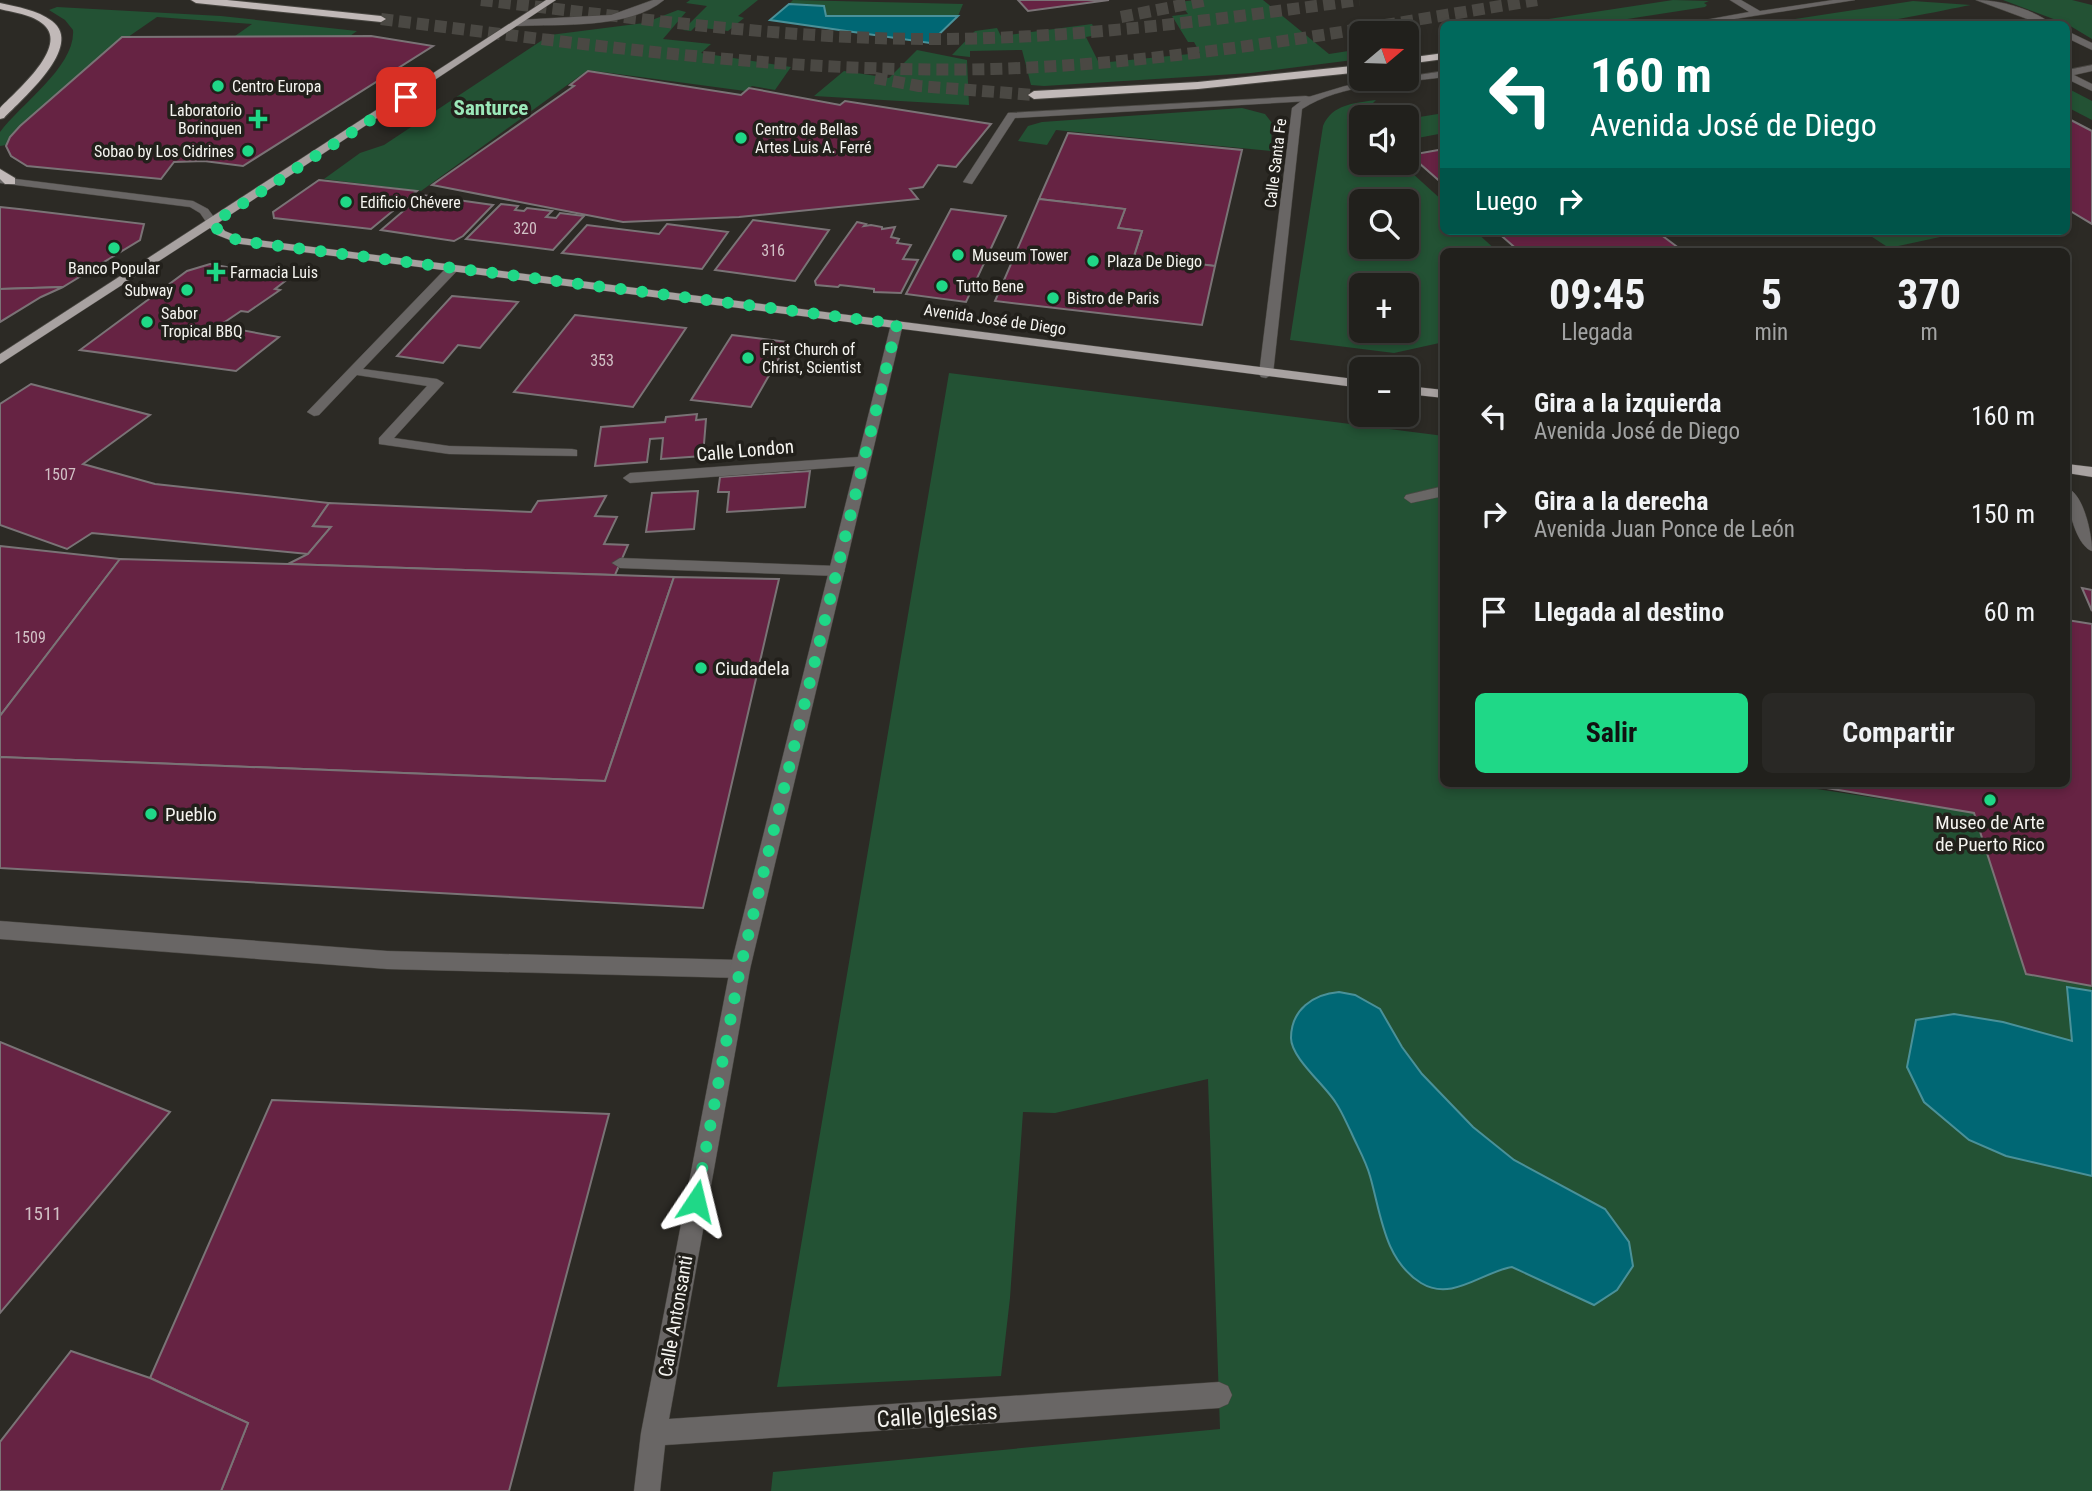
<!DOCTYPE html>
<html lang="es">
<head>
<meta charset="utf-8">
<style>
  body { margin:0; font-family:"Roboto Condensed",sans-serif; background:#292825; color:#f1f3f6; height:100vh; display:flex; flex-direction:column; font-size:26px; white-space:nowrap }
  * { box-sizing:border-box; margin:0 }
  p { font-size:23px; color:#a2a3a3 }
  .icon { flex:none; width:38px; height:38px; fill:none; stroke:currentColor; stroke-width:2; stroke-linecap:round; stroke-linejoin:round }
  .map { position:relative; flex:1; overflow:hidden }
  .side { position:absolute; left:1440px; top:248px; width:630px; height:539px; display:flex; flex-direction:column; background:#21201c; border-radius:10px; box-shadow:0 4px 10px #0003,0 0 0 2px #3e3e3b }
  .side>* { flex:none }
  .top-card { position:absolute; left:1440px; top:21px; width:630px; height:214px; border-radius:10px; box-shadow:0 4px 10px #0003,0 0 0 2px #3e3e3b; background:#00695c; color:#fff; overflow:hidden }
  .needle { width:46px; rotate:71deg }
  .fabs { position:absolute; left:1349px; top:21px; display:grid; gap:14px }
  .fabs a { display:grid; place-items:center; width:70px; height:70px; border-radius:10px; background:#21201c; box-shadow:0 4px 10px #0003,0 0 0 2px #3e3e3b; font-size:35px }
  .pin { position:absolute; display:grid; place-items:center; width:60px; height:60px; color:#fff; margin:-30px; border-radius:14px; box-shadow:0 4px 10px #0006 }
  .me { position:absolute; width:77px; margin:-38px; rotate:10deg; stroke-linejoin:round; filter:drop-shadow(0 0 5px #0008) }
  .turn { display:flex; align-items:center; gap:24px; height:147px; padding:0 35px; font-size:32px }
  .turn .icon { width:91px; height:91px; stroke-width:2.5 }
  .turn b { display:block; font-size:49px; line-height:60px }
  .then { display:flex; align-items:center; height:66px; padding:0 35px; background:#0003; gap:14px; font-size:26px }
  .eta { display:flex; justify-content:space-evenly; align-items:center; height:119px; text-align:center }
  .eta b { font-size:42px; font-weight:700; line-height:49px }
  .action { display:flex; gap:14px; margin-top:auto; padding:14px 35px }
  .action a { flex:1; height:80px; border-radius:10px; background:#1fd887; color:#111; font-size:28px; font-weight:700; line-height:80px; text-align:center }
  .action a+a { background:#292825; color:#f1f3f6 }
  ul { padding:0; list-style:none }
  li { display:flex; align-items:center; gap:21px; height:98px; padding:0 35px }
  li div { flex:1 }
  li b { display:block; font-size:26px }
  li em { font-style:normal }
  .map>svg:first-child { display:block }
  .green { fill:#235234; fill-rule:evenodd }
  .water { fill:#006774; stroke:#4a9199; stroke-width:2 }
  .building { fill:#662343; stroke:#7a7376; stroke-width:2 }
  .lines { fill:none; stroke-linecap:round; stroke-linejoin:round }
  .motorway-tunnel { stroke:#4a4843; stroke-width:12; stroke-dasharray:12 6; stroke-linecap:butt }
  .service-casing { stroke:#484641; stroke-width:1 }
  .minor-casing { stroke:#484641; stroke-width:1 }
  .tertiary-casing { stroke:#484641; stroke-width:1 }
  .primary-casing { stroke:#484641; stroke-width:1 }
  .motorway-casing { stroke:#484641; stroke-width:2 }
  .service { fill:#696665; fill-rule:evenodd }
  .minor { fill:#696665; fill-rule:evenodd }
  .tertiary { fill:#696665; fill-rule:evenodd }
  .primary { fill:#a8a2a1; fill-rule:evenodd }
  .motorway { fill:#c1b9b8; fill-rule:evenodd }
  .route { stroke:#1fd887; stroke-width:12; stroke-dasharray:0 21.6 }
  .poi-dot { fill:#1fd887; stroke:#22201b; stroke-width:2.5 }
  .labels { text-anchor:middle; stroke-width:7; stroke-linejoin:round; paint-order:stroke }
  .far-poi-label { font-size:16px; fill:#f5f4f0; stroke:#22201b; text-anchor:start }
  .far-street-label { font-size:16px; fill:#f5f4f0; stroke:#22201b }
  .number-label { font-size:16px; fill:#d1c0c5 }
  .street-label { font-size:19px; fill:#f5f4f0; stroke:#22201b }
  .poi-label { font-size:19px; fill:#f5f4f0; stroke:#22201b; text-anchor:start }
  .near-number-label { font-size:19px; fill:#d1c0c5 }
  .far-district-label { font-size:21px; font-weight:bold; fill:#9be8b9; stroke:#22201b }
  .near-street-label { font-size:23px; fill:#f5f4f0; stroke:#22201b }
</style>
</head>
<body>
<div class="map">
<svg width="2092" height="1491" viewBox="0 0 2092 1491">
  <rect width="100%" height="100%" fill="#2c2a25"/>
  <g class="green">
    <path d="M 690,0 L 758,0 L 738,16 L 744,18 L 728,31 L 695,27 L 691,31 L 683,30 L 707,6 L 686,3 Z"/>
    <path d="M 793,0 L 963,4 L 958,16 L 826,16 L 824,6 L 789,4 Z"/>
    <path d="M 1195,0 L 1263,0 L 1329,54 L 1361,49 L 1361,59 L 1251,73 L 1044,86 L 1031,85 L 1022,50 L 970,51 L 970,57 L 952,55 L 975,31 L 997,28 L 1001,36 L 1092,24 L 1097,35 L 1086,37 L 1099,63 L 1200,53 L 1194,42 L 1188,42 L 1172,16 L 1188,14 L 1179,2 Z"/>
    <path d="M 1673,0 L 1709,1 L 1704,3 L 1707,5 L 1705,7 L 1595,24 L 1515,24 Z"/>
    <path d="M 2003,0 L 2072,0 L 2092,5 L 2092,39 L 2067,24 Z"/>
    <path d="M 1913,1 L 1971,5 C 1931,12 1829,38 1795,19 Z"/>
    <path d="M 57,7 L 221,16 L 357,31 L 350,36 L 235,36 L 252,24 L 157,17 L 128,37 L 122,37 L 20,126 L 10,137 L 6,145 L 0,146 L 0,132 C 21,104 76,66 73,30 L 65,20 L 49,10 Z"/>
    <path d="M 678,10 L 686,12 L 663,39 L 711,44 L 701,53 L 791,67 L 775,90 L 752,86 L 745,91 L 588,70 L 421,191 L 324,179 L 360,153 L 384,145 L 550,35 L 644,23 Z"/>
    <path d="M 917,50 L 967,60 L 969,105 L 814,96 L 844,71 L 889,78 Z"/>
    <path d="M 2067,88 L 2092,101 L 2092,120 L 2067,107 Z"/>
    <path d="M 1376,100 L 1369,107 L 1373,117 L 1362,117 L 1362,163 L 1401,163 L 1444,202 L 1444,231 L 1475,231 L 1498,252 L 1444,252 L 1444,342 L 1394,353 L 1290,340 L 1323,126 C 1332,104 1355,103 1376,100 ZM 1362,201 L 1407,201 L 1407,247 L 1362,247 ZM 1362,285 L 1407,285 L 1407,331 L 1362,331 Z"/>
    <path d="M 1242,108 L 1265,114 L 1272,123 L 1271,151 L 1056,130 L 1047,145 L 1018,141 L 1028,126 L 1042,122 Z"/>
    <path d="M 1444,113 L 1444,133 L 1407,140 L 1407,119 Z"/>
    <path d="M 1863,231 L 1968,231 L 1889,248 Z"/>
    <path d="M 949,373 L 1444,436 L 1444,650 L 1439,656 L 1444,666 L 1444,784 L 1784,784 L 1974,813 L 2026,974 L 2092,986 L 2092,1491 L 771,1491 L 773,1472 L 1220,1429 L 1208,1079 L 1055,1113 L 1023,1112 L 1010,1298 L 1001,1376 L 777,1387 Z"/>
  </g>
  <g class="water">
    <path d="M 789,4 L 824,6 L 826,16 L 958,16 L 930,43 L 770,20 Z"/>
    <path d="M 2067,987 L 2092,991 L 2092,1176 L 2006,1156 L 1969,1140 L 1924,1102 L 1907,1067 L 1916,1020 L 1954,1014 L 2003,1022 L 2072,1041 Z"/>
    <path d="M 1339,992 L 1355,995 L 1380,1009 L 1402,1047 L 1422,1074 L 1473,1127 L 1514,1160 L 1605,1209 L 1629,1242 L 1633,1266 L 1617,1290 L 1594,1305 L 1512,1267 C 1482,1272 1452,1302 1421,1283 C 1384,1260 1381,1214 1370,1176 C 1366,1161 1357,1146 1351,1132 C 1346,1122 1342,1112 1336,1103 C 1326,1086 1291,1058 1291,1038 C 1291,1010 1313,994 1339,992 Z"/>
  </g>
  <g class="building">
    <path d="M 1018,0 L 1109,0 L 1028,11 Z"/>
    <path d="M 371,36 L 433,46 L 243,166 L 204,161 L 174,162 L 161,179 L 27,166 L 11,156 L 6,146 L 10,137 L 20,126 L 122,37 Z"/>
    <path d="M 588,71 L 741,95 L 749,88 L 840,105 L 845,101 L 991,124 L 956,167 L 938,165 L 923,187 L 910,189 L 918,199 L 739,217 L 623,222 L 432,185 L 574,86 L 570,85 Z"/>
    <path d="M 2067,118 L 2092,131 L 2092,224 L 2067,209 Z"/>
    <path d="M 1068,133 L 1242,150 L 1215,266 L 1134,256 L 1142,231 L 1118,228 L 1125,209 L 1039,199 Z"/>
    <path d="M 1444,149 L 1444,185 L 1410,155 Z"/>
    <path d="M 319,180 L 417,191 L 371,229 L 274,218 L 273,212 Z"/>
    <path d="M 422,195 L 493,205 L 463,236 L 454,241 L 381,230 Z"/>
    <path d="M 1039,199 L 1125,209 L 1118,228 L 1142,231 L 1134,256 L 1215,266 L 1202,325 L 995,301 Z"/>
    <path d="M 501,204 L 518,206 L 515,210 L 524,211 L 527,208 L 552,211 L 546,217 L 556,218 L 560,213 L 584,216 L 553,250 L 466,239 Z"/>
    <path d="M 0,207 L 19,209 L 144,224 L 140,240 L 63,287 L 0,289 Z"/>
    <path d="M 951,209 L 1006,216 L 966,302 L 906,294 Z"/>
    <path d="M 753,220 L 829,230 L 795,281 L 715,270 Z"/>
    <path d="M 857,222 L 866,224 L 864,226 L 871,225 L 882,227 L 882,229 L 895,227 L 891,237 L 899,239 L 897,243 L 911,245 L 903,259 L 918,260 L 901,293 L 874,292 L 874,289 L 840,285 L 838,287 L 816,285 L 815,281 Z"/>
    <path d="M 667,224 L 728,232 L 702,269 L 562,253 L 587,225 L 659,234 Z"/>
    <path d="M 1496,231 L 1656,231 L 1684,252 L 1520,252 Z"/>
    <path d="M 210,264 L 289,278 L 275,289 L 280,290 L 248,312 L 241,311 L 219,326 L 279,337 L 236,371 L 80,350 L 187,271 Z"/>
    <path d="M 63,287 L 41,297 L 0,322 L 0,289 Z"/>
    <path d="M 452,296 L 518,302 L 480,348 L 458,345 L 443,363 L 397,356 Z"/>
    <path d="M 575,315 L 686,328 L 633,407 L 514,392 Z"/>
    <path d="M 732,335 L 788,342 L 751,407 L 691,400 Z"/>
    <path d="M 31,384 L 150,415 L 83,464 L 155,484 L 329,503 L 313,526 L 331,527 L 308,554 L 92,533 L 67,549 L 0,525 L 0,404 Z"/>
    <path d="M 697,414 L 696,420 L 706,419 L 703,456 L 661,459 L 663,438 L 650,439 L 647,462 L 595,466 L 601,427 L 665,422 L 666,417 Z"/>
    <path d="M 810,471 L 805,507 L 727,512 L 729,492 L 718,492 L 720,477 Z"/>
    <path d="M 698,491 L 694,529 L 646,532 L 652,493 Z"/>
    <path d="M 606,496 L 595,516 L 617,517 L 604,544 L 628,545 L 615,575 L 288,564 L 308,554 L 331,527 L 313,526 L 329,503 L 531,512 L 538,501 Z"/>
    <path d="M 0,546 L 120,559 L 0,716 Z"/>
    <path d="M 120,559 L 288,564 L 674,577 L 605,781 L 0,757 L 0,716 Z"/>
    <path d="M 674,577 L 779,579 L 703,908 L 0,868 L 0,757 L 605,781 Z"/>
    <path d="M 2082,588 L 2092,590 L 2092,611 Z"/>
    <path d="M 2067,620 L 2092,624 L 2092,986 L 2026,974 L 1974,813 L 1803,784 L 2067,784 Z"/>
    <path d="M 0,1042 L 170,1112 L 0,1313 Z"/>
    <path d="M 272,1100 L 609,1114 L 509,1491 L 221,1491 L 248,1423 L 150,1378 Z"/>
    <path d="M 71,1351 L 150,1378 L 248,1423 L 221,1491 L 0,1491 L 0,1442 Z"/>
  </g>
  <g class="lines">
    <g class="motorway-tunnel">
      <path d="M 481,0 C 635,18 789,40 944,39 C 1083,38 1221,19 1359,0"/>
      <path d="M 1121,17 L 1208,0"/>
      <path d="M 381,19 C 584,44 788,74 992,69 C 1175,64 1357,29 1537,0"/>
      <path d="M 875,78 L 919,86 L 1034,95"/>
    </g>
    <g class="service-casing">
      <g id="service">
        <path d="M 653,0 L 664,0 C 630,29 560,24 517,26 L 512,23 L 517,20 L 611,15 Z"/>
        <path d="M 2092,65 L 2092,71 L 2074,75 L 2092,84 L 2092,91 L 2067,79 L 2067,70 Z"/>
        <path d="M 1306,96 L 1310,97 L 1310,101 L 1015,118 L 972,184 L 963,182 L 1008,113 Z"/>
        <path d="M 453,264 L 459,268 L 457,271 L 363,369 L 437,379 L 444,383 L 394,438 L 449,446 L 572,449 L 577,450 L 577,456 L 449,454 L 379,444 L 379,438 L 427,386 L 357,375 L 319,415 L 314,416 L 307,412 L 449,265 Z"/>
        <path d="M 2067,488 C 2084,494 2092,535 2092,551 C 2076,546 2066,504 2067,488 Z"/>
        <path d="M 620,558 L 837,566 L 845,571 L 837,576 L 620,568 L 612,563 Z"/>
        <path d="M 0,921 L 387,951 L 740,960 L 747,963 L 750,969 L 747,975 L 740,978 L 387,969 L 0,939 Z"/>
      </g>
    </g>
    <g class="minor-casing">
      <g id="minor">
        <path d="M 1730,0 L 1741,0 L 1760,11 L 1833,0 L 1855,0 L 1703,24 L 1683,24 L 1749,12 Z"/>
        <path d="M 1976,0 C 2001,0 2032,9 2052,24 L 2041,24 Z"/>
        <path d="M 2067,31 L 2092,43 L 2092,50 L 2067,38 Z"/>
        <path d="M 1444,71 L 1444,77 C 1398,84 1342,83 1302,109 L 1273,374 L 1266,378 L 1261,377 L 1259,374 L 1292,108 L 1305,98 L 1345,86 Z"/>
        <path d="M 897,320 L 903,324 L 750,969 L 669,1419 L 1219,1382 L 1228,1386 L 1232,1395 L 1228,1404 L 1219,1408 L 665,1445 L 660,1491 L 634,1491 L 641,1433 L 730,969 L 855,466 L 630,483 L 623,478 L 630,473 L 858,457 L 891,324 Z"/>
        <path d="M 1444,486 L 1444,496 L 1411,503 L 1404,498 L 1406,495 Z"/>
      </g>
    </g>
    <g class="tertiary-casing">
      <path id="tertiary" d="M 0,177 L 193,201 L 208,209 L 219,224 L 209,226 L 200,213 L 190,207 L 0,183 Z"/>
    </g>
    <g class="primary-casing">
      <g id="primary">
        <path d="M 546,0 L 556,0 L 218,223 L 225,231 L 242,238 L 1362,380 L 1362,388 L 240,244 L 217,235 L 210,228 L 0,364 L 0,354 Z"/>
        <path d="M 1407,386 L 1444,390 L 1444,398 L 1407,394 Z"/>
        <path d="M 2067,464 L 2092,467 L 2092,477 L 2067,473 Z"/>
      </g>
    </g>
    <g class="motorway-casing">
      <g id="motorway">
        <path d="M 191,0 L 227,0 L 381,16 L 386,19 L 381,22 L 196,3 Z"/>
        <path d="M 0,3 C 18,7 37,10 52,21 C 85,46 22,99 4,118 L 0,119 L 0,108 C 14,93 66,50 46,27 C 36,15 15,13 0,9 Z"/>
        <path d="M 1444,53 L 1444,59 L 1407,64 L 1407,58 Z"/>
        <path d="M 1362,65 L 1362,72 L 1198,89 L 1034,99 L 1028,95 L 1034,91 L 1198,82 Z"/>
        <path d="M 0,169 L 15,178 L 15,184 L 5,184 L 0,179 Z"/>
      </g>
    </g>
    <use href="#service" class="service"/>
    <use href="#minor" class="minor"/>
    <use href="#tertiary" class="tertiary"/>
    <use href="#primary" class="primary"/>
    <use href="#motorway" class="motorway"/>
  </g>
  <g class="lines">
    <path class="route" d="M 406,97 L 213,223 L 220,233 L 240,241 L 897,324 L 740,969 L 696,1201"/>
  </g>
  <g class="poi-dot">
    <circle cx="218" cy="86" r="7"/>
    <path d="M254.5 108.5h7v7h7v7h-7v7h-7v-7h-7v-7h7z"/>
    <circle cx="741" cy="138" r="7"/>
    <circle cx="248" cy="151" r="7"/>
    <circle cx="346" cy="202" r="7"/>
    <circle cx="114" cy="248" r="7"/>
    <circle cx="958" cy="255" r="7"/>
    <circle cx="1093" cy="261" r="7"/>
    <path d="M212.5 261.5h7v7h7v7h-7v7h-7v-7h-7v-7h7z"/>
    <circle cx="942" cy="286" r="7"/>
    <circle cx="187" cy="290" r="7"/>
    <circle cx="1053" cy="298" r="7"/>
    <circle cx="147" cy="322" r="7"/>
    <circle cx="748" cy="358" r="7"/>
    <circle cx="701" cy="668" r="7"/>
    <circle cx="1990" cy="800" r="7"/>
    <circle cx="151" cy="814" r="7"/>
  </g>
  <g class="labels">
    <g class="far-poi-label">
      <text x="232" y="92">Centro Europa</text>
      <text x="242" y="116" text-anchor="end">Laboratorio<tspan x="242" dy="18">Borinquen</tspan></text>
      <text x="755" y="135">Centro de Bellas<tspan x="755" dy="18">Artes Luis A. Ferré</tspan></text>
      <text x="234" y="157" text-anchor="end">Sobao by Los Cidrines</text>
      <text x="360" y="208">Edificio Chévere</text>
      <text x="972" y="261">Museum Tower</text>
      <text x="1107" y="267">Plaza De Diego</text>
      <text x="114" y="274" text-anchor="middle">Banco Popular</text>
      <text x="230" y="278">Farmacia Luis</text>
      <text x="956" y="292">Tutto Bene</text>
      <text x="173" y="296" text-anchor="end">Subway</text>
      <text x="1067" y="304">Bistro de Paris</text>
      <text x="161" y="319">Sabor<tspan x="161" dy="18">Tropical BBQ</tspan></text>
      <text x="762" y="355">First Church of<tspan x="762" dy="18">Christ, Scientist</tspan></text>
    </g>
    <g class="far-street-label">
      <text transform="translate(1275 163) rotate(-83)" y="6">Calle Santa Fe</text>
      <text transform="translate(995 319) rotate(8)" y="6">Avenida José de Diego</text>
    </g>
    <g class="number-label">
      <text x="525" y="234">320</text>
      <text x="773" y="256">316</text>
      <text x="602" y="366">353</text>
      <text x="60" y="480">1507</text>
      <text x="30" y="643">1509</text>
    </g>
    <g class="street-label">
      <text transform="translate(745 450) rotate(-5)" y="7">Calle London</text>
      <text transform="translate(675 1316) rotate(-80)" y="7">Calle Antonsanti</text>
    </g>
    <g class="poi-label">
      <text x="715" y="675">Ciudadela</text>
      <text x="165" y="821">Pueblo</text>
      <text x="1990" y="829" text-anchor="middle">Museo de Arte<tspan x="1990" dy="22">de Puerto Rico</tspan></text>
    </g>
    <g class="near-number-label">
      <text x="43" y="1220">1511</text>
    </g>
    <g class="far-district-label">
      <text x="491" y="115">Santurce</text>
    </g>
    <g class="near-street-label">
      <text transform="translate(937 1415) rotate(-4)" y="8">Calle Iglesias</text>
    </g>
  </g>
</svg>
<div class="fabs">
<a><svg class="needle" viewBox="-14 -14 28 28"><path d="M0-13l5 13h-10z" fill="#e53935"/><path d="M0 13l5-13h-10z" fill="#a2a3a3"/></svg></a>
<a><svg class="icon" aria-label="sound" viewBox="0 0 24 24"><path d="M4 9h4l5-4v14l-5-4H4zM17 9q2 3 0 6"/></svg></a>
<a><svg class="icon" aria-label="search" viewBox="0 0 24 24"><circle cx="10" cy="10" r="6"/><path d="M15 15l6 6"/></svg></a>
<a>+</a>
<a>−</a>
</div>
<div class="pin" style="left:406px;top:97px;background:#d93025"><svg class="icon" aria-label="arrive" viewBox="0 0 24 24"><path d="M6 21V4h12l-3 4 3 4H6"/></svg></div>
<svg class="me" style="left:696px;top:1201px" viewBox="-20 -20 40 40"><path d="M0-17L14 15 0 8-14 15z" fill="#1fd887" stroke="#fff" stroke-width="4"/></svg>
<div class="top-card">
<div class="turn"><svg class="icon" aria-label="left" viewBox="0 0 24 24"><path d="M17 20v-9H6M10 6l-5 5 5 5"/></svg><div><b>160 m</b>Avenida José de Diego</div></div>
<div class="then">Luego<svg class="icon" aria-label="right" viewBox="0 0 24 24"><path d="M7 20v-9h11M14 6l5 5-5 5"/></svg></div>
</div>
<section class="side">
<div class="eta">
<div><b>09:45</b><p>Llegada</p></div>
<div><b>5</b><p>min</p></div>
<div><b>370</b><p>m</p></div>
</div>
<ul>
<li><svg class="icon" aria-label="left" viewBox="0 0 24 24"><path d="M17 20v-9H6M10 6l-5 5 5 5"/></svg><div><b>Gira a la izquierda</b><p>Avenida José de Diego</p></div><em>160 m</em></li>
<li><svg class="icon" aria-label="right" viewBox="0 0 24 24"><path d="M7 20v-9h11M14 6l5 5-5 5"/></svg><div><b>Gira a la derecha</b><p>Avenida Juan Ponce de León</p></div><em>150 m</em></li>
<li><svg class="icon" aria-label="arrive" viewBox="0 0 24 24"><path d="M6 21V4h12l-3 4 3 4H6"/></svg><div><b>Llegada al destino</b></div><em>60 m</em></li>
</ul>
<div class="action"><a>Salir</a><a>Compartir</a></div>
</section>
</div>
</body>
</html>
